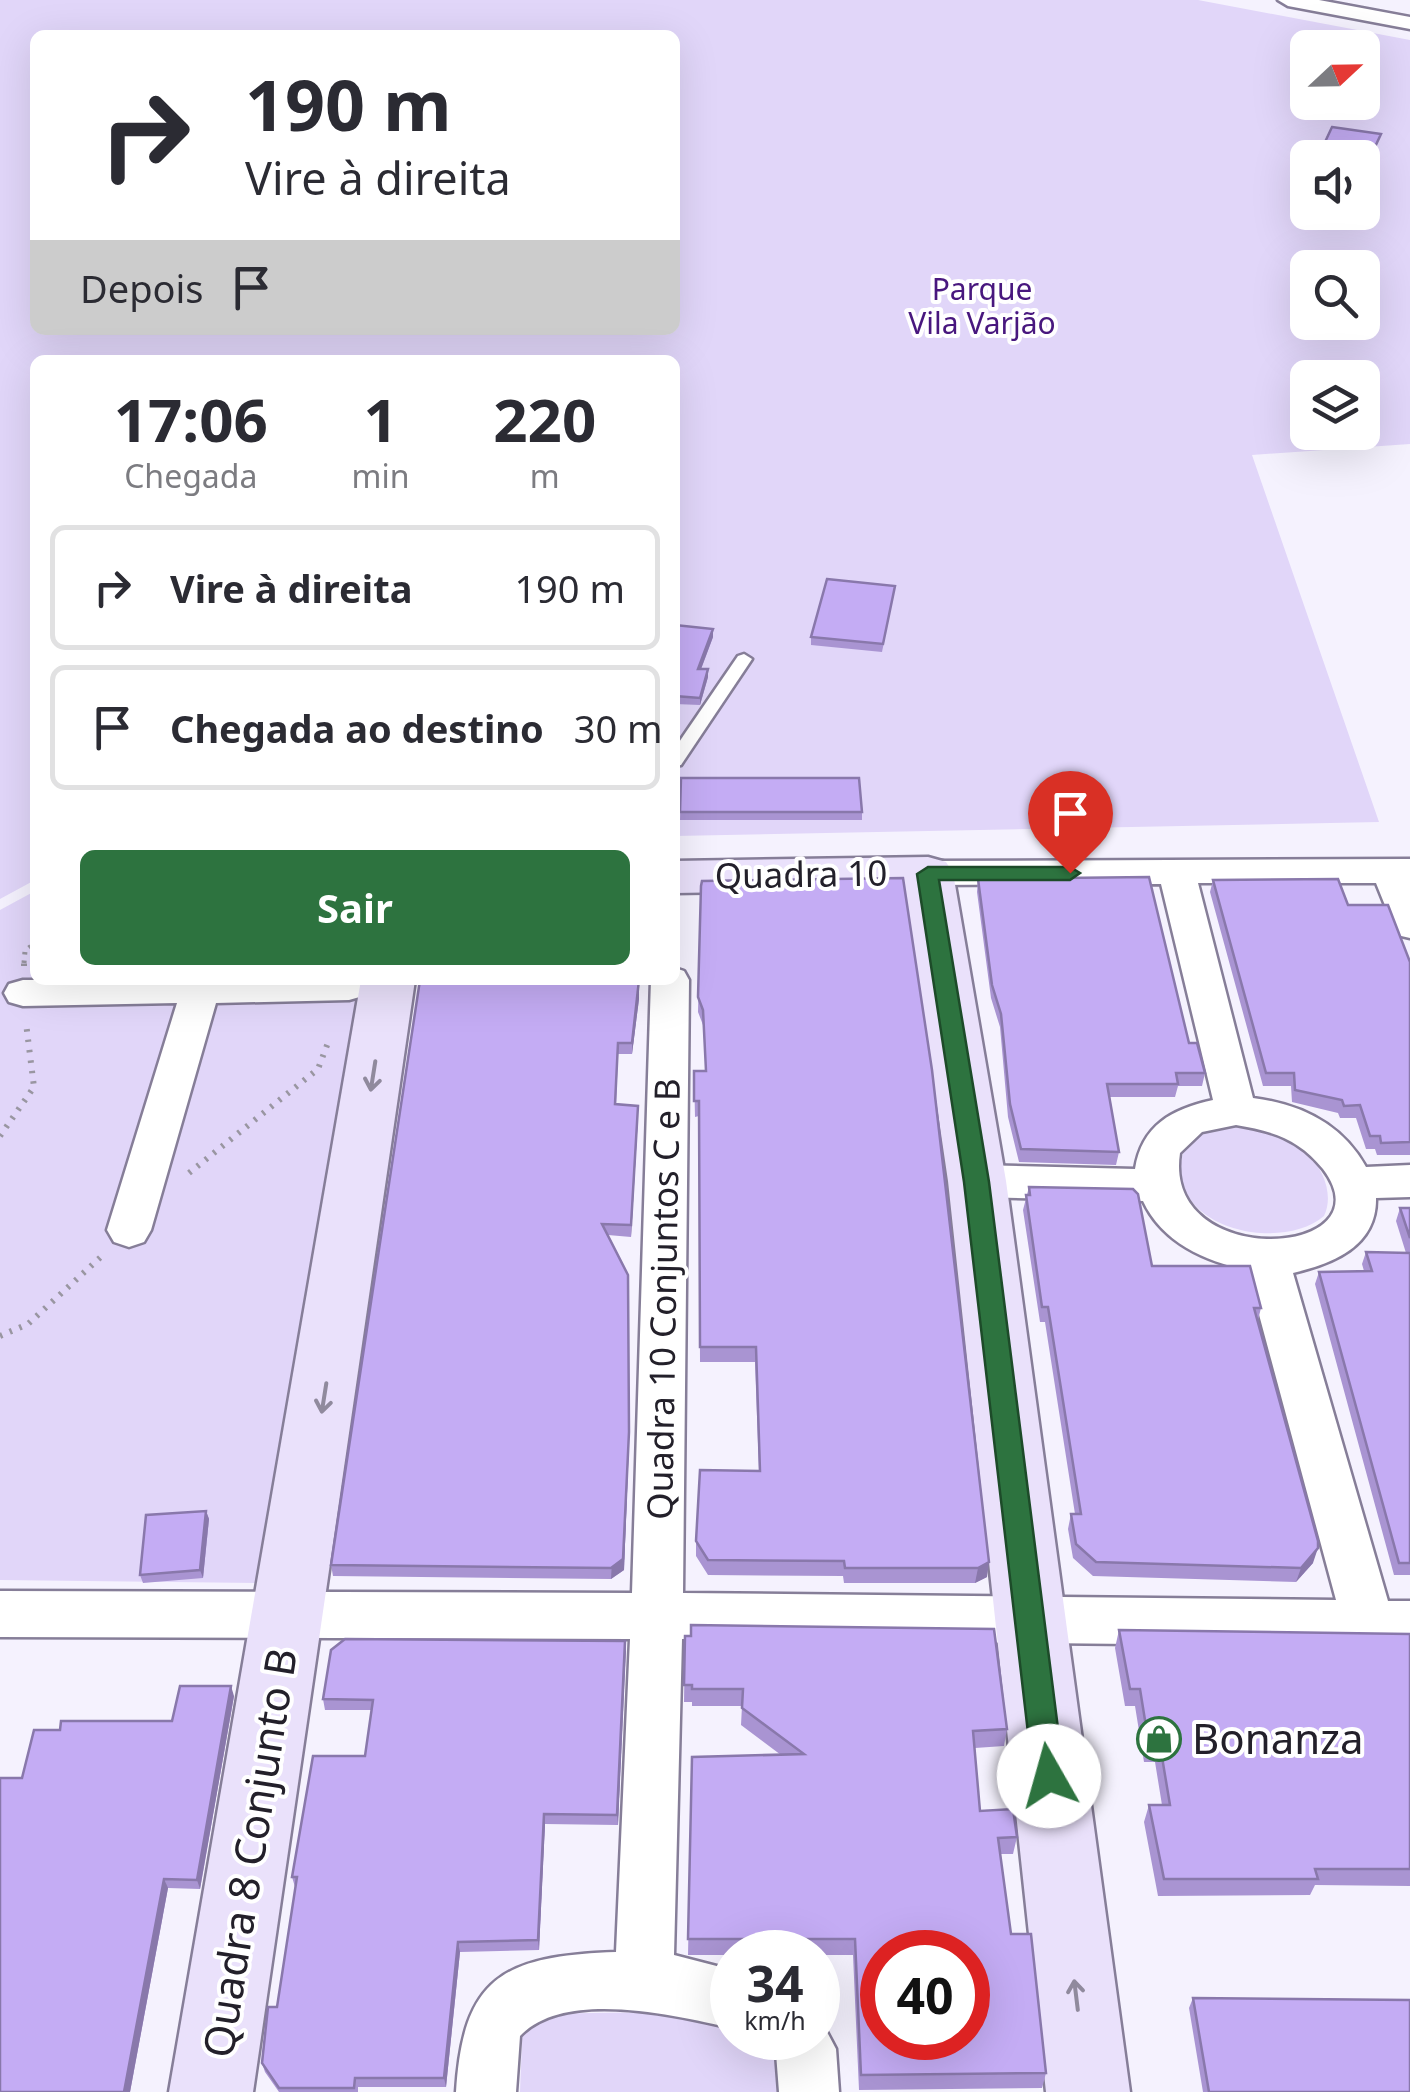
<!DOCTYPE html>
<html lang="pt">
<head>
<meta charset="utf-8">
<style>
  body { margin:0; font-family:"Noto Sans",sans-serif; background:#f7f7f7; color:#2b2b33; height:100vh; display:flex; flex-direction:column; font-size:38px; white-space:nowrap }
  * { box-sizing:border-box; margin:0 }
  p { font-size:32px; color:#7c7c81 }
  .icon { flex:none; width:55px; height:55px; fill:none; stroke:currentColor; stroke-width:2; stroke-linecap:round; stroke-linejoin:round }
  .map { position:relative; flex:1; overflow:hidden }
  .details { position:absolute; left:30px; top:355px; width:650px; height:630px; display:flex; flex-direction:column; background:#fff; border-radius:15px; box-shadow:0 10px 40px #0002 }
  .details>* { flex:none }
  .top-card { position:absolute; left:30px; top:30px; width:650px; height:305px; border-radius:15px; box-shadow:0 10px 40px #0002; background:#fff; color:#2b2b33; overflow:hidden }
  .needle { width:65px; rotate:68deg }
  .buttons { position:absolute; left:1290px; top:30px; display:grid; gap:20px }
  .buttons a { display:grid; place-items:center; width:90px; height:90px; border-radius:15px; background:#fff; box-shadow:0 10px 40px #0002; font-size:50px }
  .speed { position:absolute; left:710px; top:1930px; display:flex; gap:20px; font-size:50px; font-weight:700; text-align:center }
  .speed>* { display:grid; place-content:center; width:130px; height:130px; border-radius:50%; background:#fff; box-shadow:0 10px 40px #0002; line-height:1 }
  .speed small { font-size:25px; font-weight:400 }
  .speed .limit { border:15px solid #d22; background:#fff; color:#111 }
  .pin { position:absolute; display:grid; place-items:center; width:85px; height:85px; color:#fff; margin:-102px -42px; border-radius:50% 50% 50% 0; rotate:-45deg; box-shadow:0 0 10px #0007 }
  .pin .icon { rotate:45deg }
  .me { position:absolute; width:110px; margin:-55px; rotate:353deg; stroke-linejoin:round; filter:drop-shadow(0 0 8px #0008) }
  .turn { display:flex; align-items:center; gap:35px; height:210px; padding:0 50px; font-size:45px }
  .turn .icon { width:130px; height:130px; stroke-width:2.5 }
  .turn b { display:block; font-size:70px; line-height:85px }
  .then { display:flex; align-items:center; height:95px; padding:0 50px; background:#0003; gap:20px; font-size:38px }
  .eta { display:flex; justify-content:space-evenly; align-items:center; height:170px; text-align:center }
  .eta b { font-size:60px; font-weight:700; line-height:70px }
  .primary-button { display:flex; gap:20px; margin-top:auto; padding:20px 50px }
  .primary-button a { flex:1; height:115px; border-radius:15px; background:#2d733f; color:#fff; font-size:40px; font-weight:700; line-height:115px; text-align:center }
  ul { padding:0; list-style:none }
  li { display:flex; align-items:center; gap:30px; height:125px; margin:0 20px 15px; padding:0 30px; border:5px solid #e1e1e2; border-radius:15px }
  li div { flex:1 }
  li b { display:block; font-size:38px }
  li em { font-style:normal }
  .map>svg:first-child { display:block }
  .green { fill:#e1d6f9; fill-rule:evenodd }
  .lines { fill:none; stroke-linecap:round; stroke-linejoin:round }
  .lane-casing { stroke:#867e98; stroke-width:5 }
  .street-casing { stroke:#867e98; stroke-width:5 }
  .secondary-casing { stroke:#867e98; stroke-width:5 }
  .path-far1 { stroke:#9996a1; stroke-width:5; stroke-dasharray:2.5 6; stroke-linecap:butt }
  .path { stroke:#9996a1; stroke-width:6; stroke-dasharray:2.5 8; stroke-linecap:butt }
  .lane { fill:#fff; fill-rule:evenodd }
  .street { fill:#fff; fill-rule:evenodd }
  .secondary { fill:#eae1fb; fill-rule:evenodd }
  .wall { fill:#a994d2 }
  .shaded-wall { fill:#8978ab }
  .building { fill:#c4acf4; stroke:#8978ab; stroke-width:2.5; fill-rule:evenodd }
  .oneway { stroke:#908a9d }
  .route { fill:#2d733f; stroke:#1d4b29; stroke-width:2.5 }
  .labels { text-anchor:middle; stroke-width:8; stroke-linejoin:round; paint-order:stroke }
  .far-park-label { font-size:30px; fill:#48177e; stroke:#fff }
  .street-label { font-size:35px; fill:#23202a; stroke:#fff }
  .near-poi-label { font-size:42px; fill:#23202a; stroke:#fff; text-anchor:start }
  .near-street-label { font-size:42px; fill:#23202a; stroke:#fff }
</style>
</head>
<body>
<div class="map">
<svg width="1410" height="2092" viewBox="0 0 1410 2092">
  <rect width="100%" height="100%" fill="#f5f2fe"/>
  <g class="green">
    <path d="M 0,0 L 1198,0 L 1410,40 L 1410,444 L 1252,455 L 1379,822 L 675,836 L 675,360 L 35,360 L 35,880 L 0,899 ZM 35,35 L 675,35 L 675,330 L 35,330 ZM 1308,48 L 1362,48 L 1362,102 L 1308,102 ZM 1308,158 L 1362,158 L 1362,212 L 1308,212 ZM 1308,268 L 1362,268 L 1362,322 L 1308,322 ZM 1308,378 L 1362,378 L 1362,432 L 1308,432 Z"/>
    <path d="M 35,891 L 35,980 L 359,980 L 258,1583 L 0,1580 L 0,910 Z"/>
    <path d="M 1231,1123 C 1244,1125 1258,1125 1271,1129 C 1304,1138 1340,1182 1324,1216 C 1282,1252 1174,1230 1181,1163 C 1182,1154 1186,1141 1193,1135 C 1202,1128 1220,1126 1231,1123 Z"/>
    <path d="M 732,2011 L 732,2038 L 786,2038 L 788,2092 L 520,2092 L 523,2014 Z"/>
  </g>
  <g class="lines">
    <g class="lane-casing">
      <path id="lane" d="M 744,654 L 752,659 L 681,765 L 675,766 L 675,748 L 738,656 Z"/>
    </g>
    <g class="street-casing">
      <g id="street">
        <path d="M 1278,0 L 1319,0 L 1410,17 L 1410,29 L 1288,6 Z"/>
        <path d="M 1410,859 L 1410,938 L 1397,935 L 1376,883 L 1198,883 L 1253,1098 C 1301,1104 1342,1124 1366,1167 L 1410,1165 L 1410,1197 L 1376,1198 C 1377,1247 1332,1264 1293,1273 L 1388,1601 L 1410,1601 L 1410,1647 L 682,1639 L 674,1955 L 732,1970 L 732,2028 C 677,2016 565,1988 520,2036 L 516,2092 L 456,2092 C 463,1977 503,1956 616,1952 L 630,1639 L 0,1637 L 0,1591 L 632,1593 L 651,980 L 675,980 L 675,968 L 684,971 L 689,980 L 683,1593 L 1336,1600 L 1247,1270 C 1204,1261 1162,1242 1143,1201 L 977,1197 L 962,1192 L 956,1181 L 962,1170 L 977,1165 L 1135,1169 C 1142,1125 1172,1109 1213,1100 L 1161,884 L 928,885 L 915,881 L 910,873 L 915,865 L 928,861 ZM 1236,1125 C 1272,1131 1299,1139 1323,1169 C 1391,1258 1162,1272 1180,1153 L 1202,1132 Z"/>
        <path d="M 23,980 L 364,980 L 368,987 L 363,996 L 349,1000 L 216,1003 L 151,1230 L 144,1242 L 129,1247 L 114,1242 L 107,1230 L 177,1003 L 23,1006 L 9,1002 L 4,993 L 9,984 Z"/>
        <path d="M 818,2015 L 836,2049 L 839,2092 L 779,2092 L 776,2053 L 770,2038 L 818,2038 Z"/>
      </g>
    </g>
    <g class="secondary-casing">
      <g id="secondary">
        <path d="M 928,857 L 946,862 L 953,873 L 1006,1181 L 1130,2092 L 1046,2092 L 948,1181 L 905,889 L 675,893 L 675,861 Z"/>
        <path d="M 361,980 L 415,980 L 253,2092 L 169,2092 Z"/>
      </g>
    </g>
    <path class="path-far1" d="M 24,963 L 25,951 L 35,943"/>
    <g class="path">
      <path d="M 24,966 L 24,961"/>
      <path d="M 0,1136 L 34,1087 L 26,1023"/>
      <path d="M 189,1173 L 318,1069 L 329,1040"/>
      <path d="M 0,1336 L 28,1324 L 104,1254"/>
    </g>
    <use href="#lane" class="lane"/>
    <use href="#street" class="street"/>
    <use href="#secondary" class="secondary"/>
  </g>
  <g class="wall">
    <path d="M 895,586 L 882,652 L 811,645 L 811,637 Z"/>
    <path d="M 675,625 L 713,629 L 713,637 L 701,669 L 708,677 L 700,705 L 675,704 Z"/>
    <path d="M 681,778 L 862,812 L 862,820 L 680,820 Z"/>
    <path d="M 978,879 L 1189,1043 L 1205,1073 L 1202,1086 L 1178,1086 L 1175,1097 L 1110,1097 L 1119,1152 L 1116,1165 L 1019,1162 L 1008,1117 L 1000,1027 L 991,998 L 977,892 Z"/>
    <path d="M 1213,880 L 1348,905 L 1410,962 L 1410,1155 L 1377,1155 L 1375,1149 L 1366,1149 L 1356,1118 L 1340,1118 L 1338,1113 L 1292,1102 L 1291,1086 L 1263,1086 L 1210,892 Z"/>
    <path d="M 701,886 L 987,1577 L 975,1583 L 844,1583 L 843,1576 L 708,1575 L 696,1556 L 696,1541 L 759,1471 L 755,1362 L 700,1362 L 699,1116 L 695,1117 L 694,1071 L 706,1071 L 703,1025 L 698,1012 Z"/>
    <path d="M 639,980 L 639,999 L 632,1054 L 618,1054 L 616,1105 L 638,1117 L 631,1237 L 608,1235 L 629,1443 L 624,1570 L 611,1579 L 333,1576 L 331,1565 Z"/>
    <path d="M 1029,1187 L 1152,1266 L 1261,1308 L 1258,1320 L 1313,1563 L 1296,1582 L 1093,1576 L 1073,1558 L 1068,1529 L 1071,1514 L 1075,1514 L 1045,1322 L 1040,1322 L 1023,1210 Z"/>
    <path d="M 1400,1208 L 1410,1208 L 1410,1575 L 1394,1575 L 1315,1284 L 1319,1272 L 1364,1271 L 1362,1264 L 1366,1252 L 1406,1253 L 1396,1221 Z"/>
    <path d="M 206,1511 L 209,1519 L 203,1578 L 143,1583 L 140,1575 Z"/>
    <path d="M 1119,1630 L 1410,1634 L 1410,1886 L 1315,1885 L 1310,1895 L 1158,1896 L 1144,1822 L 1149,1805 L 1162,1805 L 1155,1762 L 1144,1762 L 1135,1706 L 1125,1706 L 1115,1648 Z"/>
    <path d="M 685,1636 L 1007,1729 L 1004,1746 L 975,1748 L 980,1811 L 1017,1837 L 1013,1854 L 1000,1854 L 1011,1934 L 1046,2073 L 1042,2088 L 859,2090 L 853,1955 L 818,1955 L 818,1952 L 732,1952 L 732,1955 L 688,1955 L 692,1757 L 781,1755 L 741,1725 L 742,1706 L 692,1706 L 692,1702 L 684,1702 Z"/>
    <path d="M 625,1641 L 618,1825 L 545,1824 L 539,1950 L 460,1952 L 446,2087 L 358,2087 L 358,2092 L 279,2092 L 265,2072 L 262,2063 L 277,2007 L 295,1887 L 292,1877 L 365,1756 L 372,1710 L 325,1710 L 323,1699 Z"/>
    <path d="M 234,1696 L 200,1889 L 168,1888 L 130,2092 L 0,2092 L 22,1778 L 60,1730 L 172,1721 Z"/>
    <path d="M 1193,1998 L 1410,2092 L 1203,2092 L 1189,2008 Z"/>
  </g>
  <g class="shaded-wall">
    <path d="M 713,629 L 713,637 L 698,677 L 698,669 Z"/>
    <path d="M 708,669 L 708,677 L 700,705 L 700,698 Z"/>
    <path d="M 639,980 L 639,999 L 632,1054 L 632,1043 Z"/>
    <path d="M 638,1106 L 638,1117 L 631,1237 L 631,1225 Z"/>
    <path d="M 628,1275 L 629,1443 L 624,1570 L 611,1579 Z"/>
    <path d="M 206,1511 L 209,1519 L 203,1578 L 200,1570 Z"/>
    <path d="M 1318,1548 L 1313,1563 L 1296,1582 L 1301,1568 Z"/>
    <path d="M 989,1562 L 987,1577 L 975,1583 L 978,1568 Z"/>
    <path d="M 625,1641 L 626,1651 L 618,1825 L 617,1815 Z"/>
    <path d="M 231,1686 L 234,1696 L 200,1889 L 197,1880 Z"/>
    <path d="M 544,1814 L 545,1824 L 539,1950 L 538,1940 Z"/>
    <path d="M 164,1879 L 168,1888 L 130,2092 L 124,2092 Z"/>
    <path d="M 458,1942 L 460,1952 L 446,2087 L 444,2078 Z"/>
  </g>
  <g class="building">
    <path d="M 1332,127 L 1381,134 L 1367,164 L 1362,163 L 1362,158 L 1318,157 Z"/>
    <path d="M 827,579 L 895,586 L 883,644 L 811,637 Z"/>
    <path d="M 675,625 L 713,629 L 698,669 L 708,669 L 700,698 L 675,696 Z"/>
    <path d="M 681,778 L 859,778 L 862,812 L 680,812 Z"/>
    <path d="M 1149,877 L 1189,1043 L 1197,1043 L 1205,1073 L 1176,1073 L 1178,1084 L 1107,1084 L 1119,1152 L 1021,1149 L 1010,1104 L 1001,1014 L 992,985 L 978,879 Z"/>
    <path d="M 903,878 L 932,1070 L 989,1562 L 978,1568 L 845,1568 L 844,1561 L 708,1560 L 696,1541 L 700,1470 L 760,1471 L 756,1347 L 700,1347 L 699,1101 L 694,1101 L 694,1071 L 706,1071 L 703,1010 L 698,997 L 701,886 L 702,881 Z"/>
    <path d="M 1338,879 L 1348,905 L 1388,905 L 1410,962 L 1410,1142 L 1381,1143 L 1380,1136 L 1370,1136 L 1360,1105 L 1344,1106 L 1342,1100 L 1295,1090 L 1294,1073 L 1266,1073 L 1213,880 Z"/>
    <path d="M 420,980 L 639,980 L 632,1043 L 618,1043 L 615,1104 L 638,1106 L 631,1225 L 602,1224 L 628,1275 L 629,1432 L 623,1559 L 611,1568 L 331,1565 Z"/>
    <path d="M 1029,1187 L 1133,1189 L 1138,1194 L 1152,1266 L 1250,1266 L 1261,1308 L 1254,1308 L 1318,1541 L 1318,1548 L 1301,1568 L 1096,1562 L 1076,1544 L 1071,1514 L 1081,1514 L 1048,1307 L 1042,1307 L 1026,1195 L 1030,1195 Z"/>
    <path d="M 1400,1208 L 1410,1208 L 1410,1238 Z"/>
    <path d="M 1366,1252 L 1410,1253 L 1410,1563 L 1399,1563 L 1319,1272 L 1372,1271 Z"/>
    <path d="M 206,1511 L 200,1570 L 140,1575 L 146,1515 Z"/>
    <path d="M 691,1625 L 994,1629 L 1007,1729 L 973,1731 L 980,1811 L 1013,1809 L 1017,1837 L 998,1838 L 1011,1934 L 1031,1934 L 1046,2073 L 861,2075 L 855,1939 L 688,1939 L 692,1757 L 804,1754 L 742,1708 L 743,1689 L 692,1689 L 692,1685 L 684,1685 L 685,1636 L 691,1636 ZM 882,1952 L 968,1952 L 968,2038 L 882,2038 Z"/>
    <path d="M 1119,1630 L 1410,1634 L 1410,1869 L 1315,1869 L 1318,1879 L 1164,1879 L 1149,1805 L 1170,1805 L 1160,1745 L 1149,1745 L 1140,1689 L 1130,1689 Z"/>
    <path d="M 345,1639 L 625,1641 L 617,1815 L 544,1814 L 538,1940 L 458,1942 L 444,2078 L 355,2078 L 354,2088 L 279,2088 L 262,2063 L 268,2007 L 277,2007 L 297,1877 L 292,1877 L 313,1756 L 365,1756 L 373,1700 L 323,1699 L 331,1650 Z"/>
    <path d="M 180,1686 L 231,1686 L 197,1880 L 164,1879 L 124,2092 L 0,2092 L 0,1778 L 22,1778 L 34,1730 L 60,1730 L 61,1721 L 172,1721 Z"/>
    <path d="M 1193,1998 L 1410,2000 L 1410,2092 L 1209,2092 Z"/>
  </g>
  <defs><path id="oneway-shaft" d="M-6 0H5M1.5-3L5.5 0L1.5 3" fill="none" stroke-width="1.6" stroke-linecap="round" stroke-linejoin="round" transform="scale(2.5)"/></defs>
  <g class="oneway">
    <use href="#oneway-shaft" transform="translate(373 1076) rotate(99)"/>
    <use href="#oneway-shaft" transform="translate(324 1398) rotate(99)"/>
    <use href="#oneway-shaft" transform="translate(1076 1995) rotate(-97)"/>
  </g>
  <path class="route" d="M 928,867 L 1070,867 L 1080,873 L 1070,880 L 939,880 L 989,1182 L 1064,1776 L 1060,1786 L 1049,1790 L 1038,1786 L 1033,1776 L 964,1182 L 917,874 Z"/>
  <defs>
    <g id="shop-ring" transform="scale(2.25)"><circle r="9.5" fill="#fff" stroke="#2d733f" stroke-width="1.5"/><path d="M-5-2.5h2.3a2.7 3.5 0 0 1 5.4 0H5L5.5 6h-11ZM-1.5-2.5h3a1.5 2.3 0 0 0-3 0Z" fill="#2d733f"/></g>
  </defs>
  <g fill-rule="evenodd">
    <use href="#shop-ring" x="1159" y="1739"/>
  </g>
  <g class="labels">
    <g class="far-park-label">
      <text x="982" y="300">Parque<tspan x="982" dy="34">Vila Varjão</tspan></text>
    </g>
    <g class="street-label">
      <text transform="translate(801 875) rotate(-1)" y="12">Quadra 10</text>
      <text transform="translate(664 1299) rotate(-89)" y="12">Quadra 10 Conjuntos C e B</text>
    </g>
    <g class="near-poi-label">
      <text x="1192" y="1754">Bonanza</text>
    </g>
    <g class="near-street-label">
      <text transform="translate(250 1853) rotate(-81)" y="15">Quadra 8 Conjunto B</text>
    </g>
  </g>
</svg>
<div class="buttons">
<a><svg class="needle" viewBox="-14 -14 28 28"><path d="M0-13l5 13h-10z" fill="#e53935"/><path d="M0 13l5-13h-10z" fill="#7c7c81"/></svg></a>
<a><svg class="icon" aria-label="sound" viewBox="0 0 24 24"><path d="M4 9h4l5-4v14l-5-4H4zM17 9q2 3 0 6"/></svg></a>
<a><svg class="icon" aria-label="search" viewBox="0 0 24 24"><circle cx="10" cy="10" r="6"/><path d="M15 15l6 6"/></svg></a>
<a><svg class="icon" aria-label="layers" viewBox="0 0 24 24"><path d="M12 4l9 5-9 5-9-5zM3 14l9 5 9-5"/></svg></a>
</div>
<div class="speed"><div>34<small>km/h</small></div><div class="limit">40</div></div>
<div class="pin" style="left:1070px;top:873px;background:#d93025"><svg class="icon" aria-label="arrive" viewBox="0 0 24 24"><path d="M6 21V4h12l-3 4 3 4H6"/></svg></div>
<svg class="me" style="left:1049px;top:1776px" viewBox="-20 -20 40 40"><circle r="19" fill="#fff"/><path d="M0-13L10 11 0 6-10 11z" fill="#2d733f"/></svg>
<div class="top-card">
<div class="turn"><svg class="icon" aria-label="right" viewBox="0 0 24 24"><path d="M7 20v-9h11M14 6l5 5-5 5"/></svg><div><b>190 m</b>Vire à direita</div></div>
<div class="then">Depois<svg class="icon" aria-label="arrive" viewBox="0 0 24 24"><path d="M6 21V4h12l-3 4 3 4H6"/></svg></div>
</div>
<section class="details">
<div class="eta">
<div><b>17:06</b><p>Chegada</p></div>
<div><b>1</b><p>min</p></div>
<div><b>220</b><p>m</p></div>
</div>
<ul>
<li><svg class="icon" aria-label="right" viewBox="0 0 24 24"><path d="M7 20v-9h11M14 6l5 5-5 5"/></svg><div><b>Vire à direita</b></div><em>190 m</em></li>
<li><svg class="icon" aria-label="arrive" viewBox="0 0 24 24"><path d="M6 21V4h12l-3 4 3 4H6"/></svg><div><b>Chegada ao destino</b></div><em>30 m</em></li>
</ul>
<div class="primary-button"><a>Sair</a></div>
</section>
</div>
</body>
</html>
